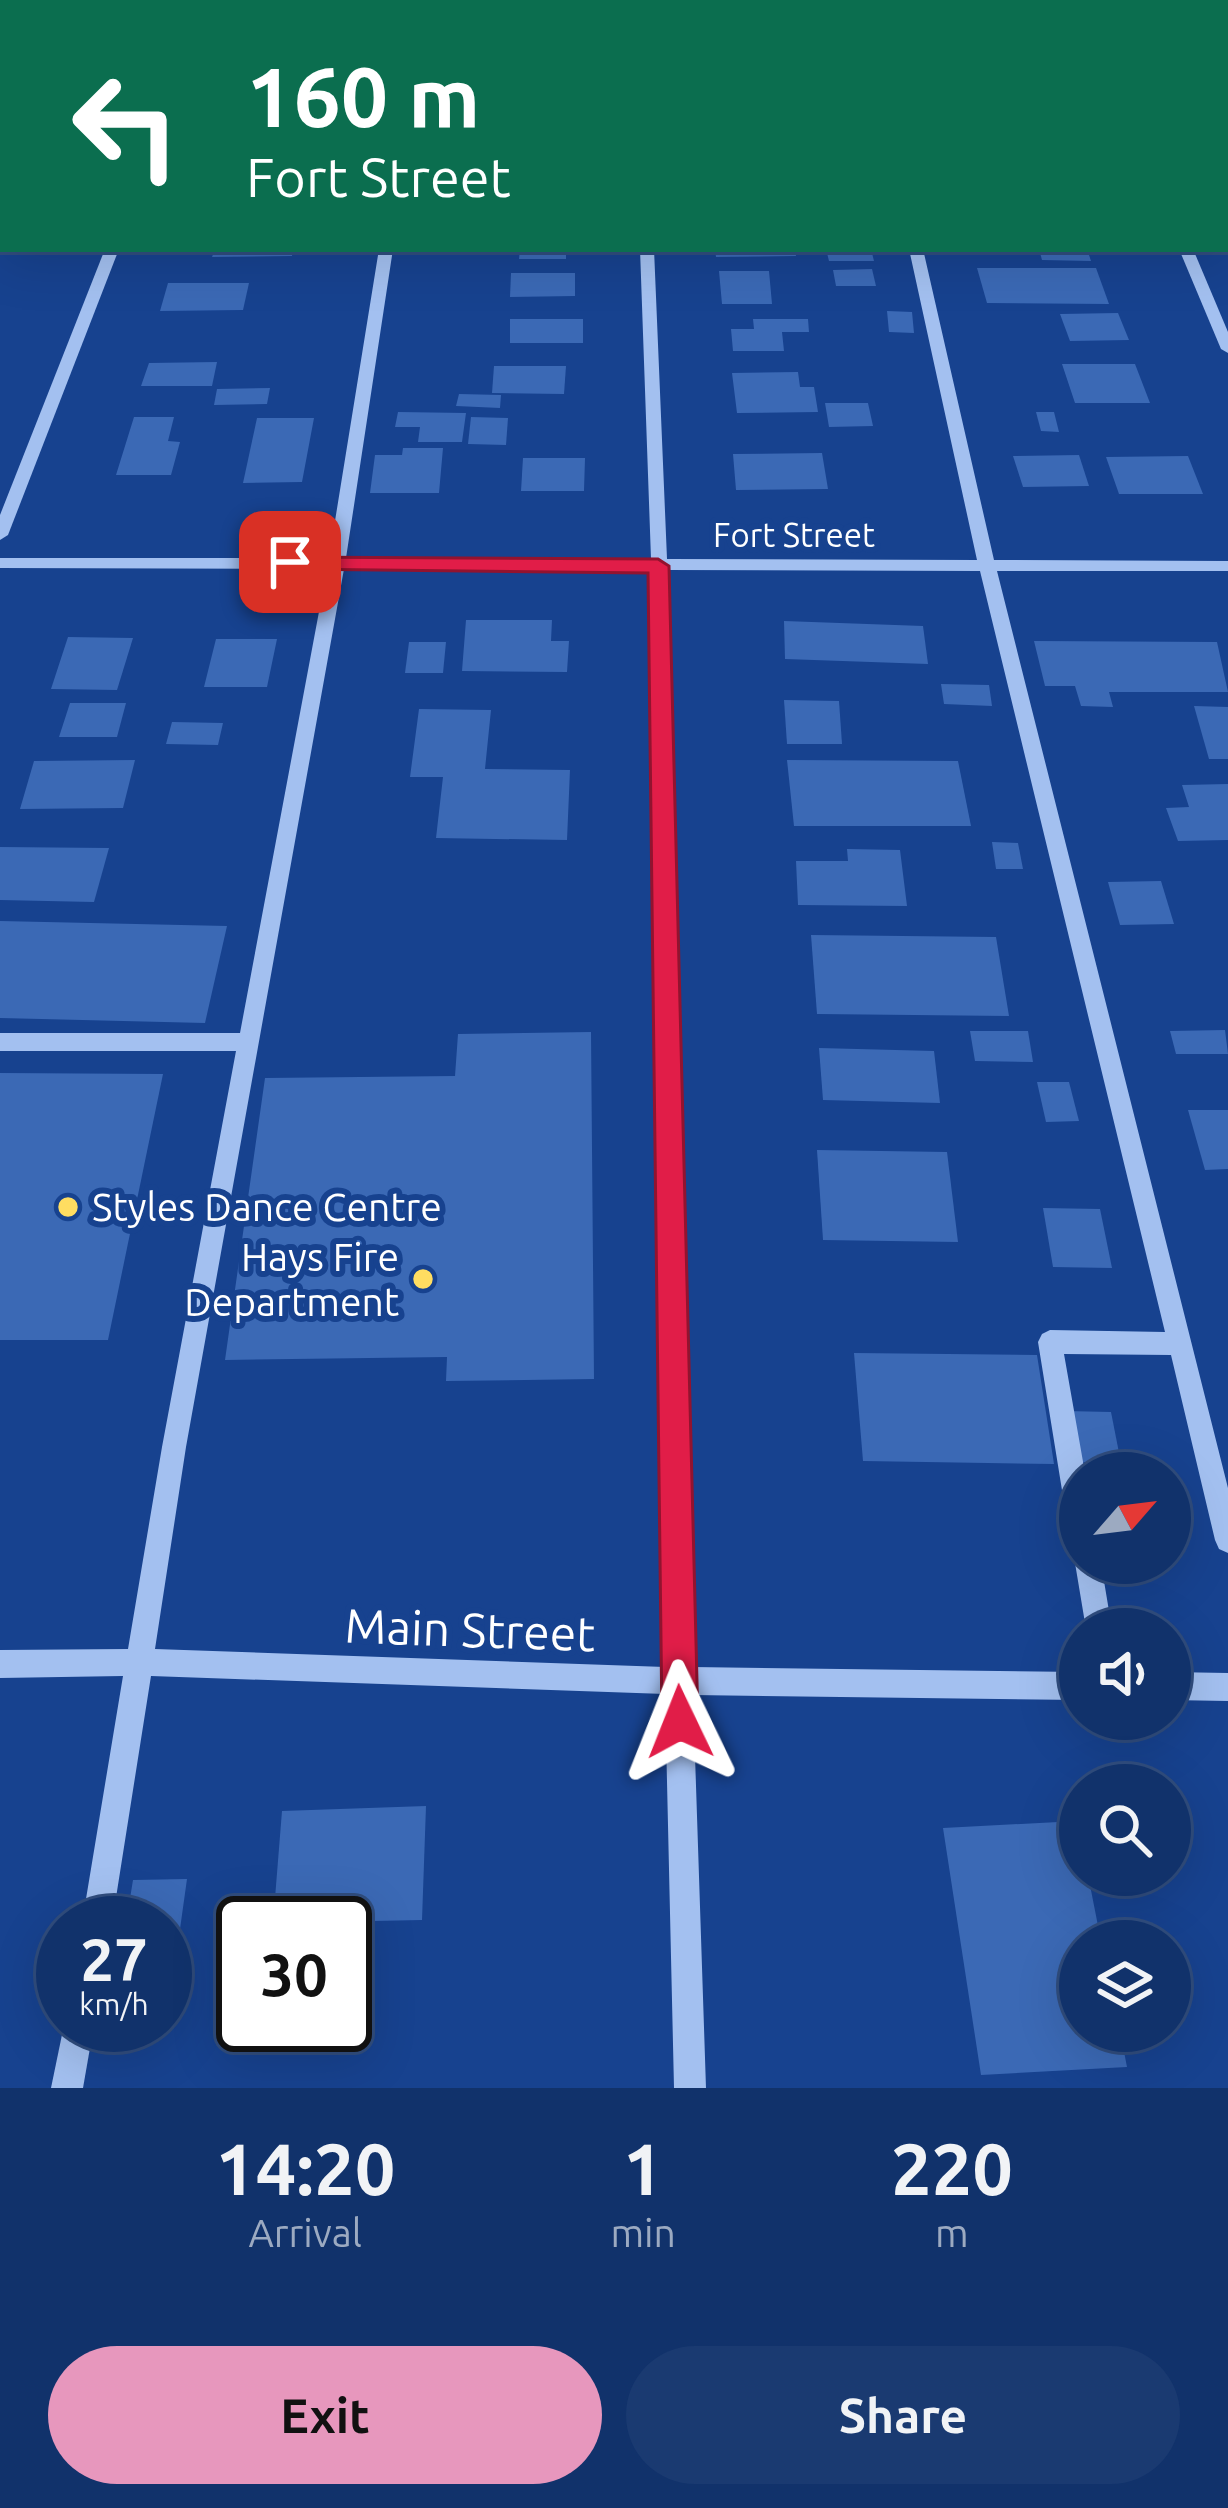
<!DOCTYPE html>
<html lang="en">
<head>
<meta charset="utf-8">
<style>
  body { margin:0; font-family:Ubuntu,sans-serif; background:#1a3a71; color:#f1f3f6; height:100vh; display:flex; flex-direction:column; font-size:45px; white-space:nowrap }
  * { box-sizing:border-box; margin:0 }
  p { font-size:39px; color:#9caac1 }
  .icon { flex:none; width:66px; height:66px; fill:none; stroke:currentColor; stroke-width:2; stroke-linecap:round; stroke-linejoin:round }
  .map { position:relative; height:2088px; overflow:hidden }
  .sheet { display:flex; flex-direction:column; background:#11326b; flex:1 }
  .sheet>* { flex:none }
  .hud { position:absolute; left:0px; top:0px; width:1230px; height:252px; box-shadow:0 12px 48px #0002,0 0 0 3px #304d7e; background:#0b6e4f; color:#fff; overflow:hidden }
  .needle { width:78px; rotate:62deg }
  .fabs { position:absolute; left:1059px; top:1452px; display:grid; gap:24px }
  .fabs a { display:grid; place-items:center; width:132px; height:132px; border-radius:50%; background:#11326b; box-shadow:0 12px 48px #0002,0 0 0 3px #304d7e; font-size:60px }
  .speed { position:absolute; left:36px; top:1896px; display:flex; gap:24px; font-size:60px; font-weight:700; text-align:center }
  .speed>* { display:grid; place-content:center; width:156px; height:156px; border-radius:50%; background:#11326b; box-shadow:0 12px 48px #0002,0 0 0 3px #304d7e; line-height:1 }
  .speed small { font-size:30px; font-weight:400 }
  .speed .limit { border:6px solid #111; border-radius:18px; background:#fff; color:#111 }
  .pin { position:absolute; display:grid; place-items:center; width:102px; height:102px; color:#fff; margin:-51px; border-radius:24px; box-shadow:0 6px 18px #0006 }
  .me { position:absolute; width:132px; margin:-66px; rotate:358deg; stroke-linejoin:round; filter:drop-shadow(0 0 9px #0008) }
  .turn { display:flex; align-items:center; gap:42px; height:252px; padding:0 48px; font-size:54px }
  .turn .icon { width:156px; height:156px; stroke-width:2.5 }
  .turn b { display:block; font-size:84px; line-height:102px }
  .eta { display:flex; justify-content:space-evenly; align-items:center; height:204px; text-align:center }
  .eta b { font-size:72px; font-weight:700; line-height:84px }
  .cta { display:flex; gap:24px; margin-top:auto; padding:24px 48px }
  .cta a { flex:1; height:138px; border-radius:72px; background:#e797bd; color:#111; font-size:48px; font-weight:700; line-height:138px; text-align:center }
  .cta a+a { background:#1a3a71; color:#f1f3f6 }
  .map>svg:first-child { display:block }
  .building { fill:#3b69b5 }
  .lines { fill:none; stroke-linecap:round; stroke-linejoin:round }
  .minor { fill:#a3c0f0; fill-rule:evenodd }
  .route { fill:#e11d48; stroke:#92132f; stroke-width:3 }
  .poi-dot { fill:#ffdd61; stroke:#17428f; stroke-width:4.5 }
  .labels { text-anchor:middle; stroke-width:12; stroke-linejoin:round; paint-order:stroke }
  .far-street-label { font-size:33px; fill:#fff; stroke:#17428f }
  .poi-label { font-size:39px; fill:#fff; stroke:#17428f; text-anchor:start }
  .near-street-label { font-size:48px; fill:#fff; stroke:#17428f }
</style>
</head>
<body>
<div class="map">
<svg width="1228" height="2088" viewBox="0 0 1228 2088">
  <rect width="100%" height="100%" fill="#17428f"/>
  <g class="building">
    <path d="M 215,249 L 293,249 L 292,256 L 212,257 Z"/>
    <path d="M 520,249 L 566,249 L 566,259 L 519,259 Z"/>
    <path d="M 715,249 L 795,249 L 796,256 L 716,257 Z"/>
    <path d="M 826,249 L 871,249 L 874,261 L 829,261 Z"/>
    <path d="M 1039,249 L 1087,249 L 1091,261 L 1042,260 Z"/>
    <path d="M 977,268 L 1096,268 L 1109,304 L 987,303 Z"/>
    <path d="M 872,269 L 876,286 L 836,286 L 833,270 Z"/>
    <path d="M 719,271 L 769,271 L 772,304 L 722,304 Z"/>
    <path d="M 511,273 L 575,273 L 575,296 L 510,297 Z"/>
    <path d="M 168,283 L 249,283 L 243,310 L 160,311 Z"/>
    <path d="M 887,311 L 912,312 L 914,333 L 889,332 Z"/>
    <path d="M 1118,313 L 1129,340 L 1070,341 L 1060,314 Z"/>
    <rect x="510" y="319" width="73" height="24"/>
    <path d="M 753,319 L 808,319 L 809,332 L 782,332 L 784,351 L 733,351 L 731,329 L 754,329 Z"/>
    <path d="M 217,362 L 212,386 L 141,386 L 149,363 Z"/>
    <path d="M 1062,364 L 1135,364 L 1150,403 L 1075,403 Z"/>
    <path d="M 494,366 L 566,366 L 564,394 L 492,393 Z"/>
    <path d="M 798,372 L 800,387 L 814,387 L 818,412 L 737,413 L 732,373 Z"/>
    <path d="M 270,388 L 267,404 L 214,405 L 217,389 Z"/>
    <path d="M 459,394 L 501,395 L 500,408 L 456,406 Z"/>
    <path d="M 825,403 L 868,403 L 873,426 L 829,427 Z"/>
    <path d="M 398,412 L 466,413 L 462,442 L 418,442 L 420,427 L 395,427 Z"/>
    <path d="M 1036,412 L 1054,412 L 1059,432 L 1041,431 Z"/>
    <path d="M 134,417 L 174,417 L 168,441 L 180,442 L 171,475 L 116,475 Z"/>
    <path d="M 471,417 L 508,418 L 506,445 L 468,444 Z"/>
    <path d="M 257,418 L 314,418 L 302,482 L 243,483 Z"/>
    <path d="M 403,448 L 443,448 L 439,493 L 370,493 L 375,455 L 402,455 Z"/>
    <path d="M 822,453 L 828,489 L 736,490 L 733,454 Z"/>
    <path d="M 1079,455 L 1089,486 L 1023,487 L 1013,456 Z"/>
    <path d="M 1188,456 L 1203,494 L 1119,494 L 1106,457 Z"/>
    <path d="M 523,458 L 585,458 L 584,491 L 521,491 Z"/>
    <path d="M 466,620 L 552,620 L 551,641 L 569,641 L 567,672 L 462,671 Z"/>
    <path d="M 784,621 L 923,626 L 928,664 L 785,659 Z"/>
    <path d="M 68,637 L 133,638 L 117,690 L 51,689 Z"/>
    <path d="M 216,639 L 277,639 L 267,687 L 204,687 Z"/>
    <path d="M 1034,641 L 1217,642 L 1228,692 L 1109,692 L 1113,707 L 1081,706 L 1075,686 L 1045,686 Z"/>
    <path d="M 409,642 L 446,642 L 443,673 L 405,673 Z"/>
    <path d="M 941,684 L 989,685 L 992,706 L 944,704 Z"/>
    <path d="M 784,700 L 839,701 L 842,744 L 787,744 Z"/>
    <path d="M 70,703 L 126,703 L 117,737 L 59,737 Z"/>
    <path d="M 1194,706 L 1228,707 L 1228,759 L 1209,759 Z"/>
    <path d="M 419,709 L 491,710 L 485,769 L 570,770 L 567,840 L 436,838 L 443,777 L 410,777 Z"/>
    <path d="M 172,722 L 223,723 L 218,745 L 166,744 Z"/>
    <path d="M 135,760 L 123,808 L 20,809 L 34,761 Z"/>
    <path d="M 787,760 L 958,761 L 971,826 L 794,826 Z"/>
    <path d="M 1228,784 L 1228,840 L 1178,841 L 1166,808 L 1189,807 L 1182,785 Z"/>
    <path d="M 992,842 L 1018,843 L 1023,869 L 996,869 Z"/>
    <path d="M 0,847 L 109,848 L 94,902 L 0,900 Z"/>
    <path d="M 847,849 L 900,850 L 907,906 L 798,905 L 796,861 L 848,861 Z"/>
    <path d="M 1161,881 L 1174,924 L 1120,925 L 1108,882 Z"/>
    <path d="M 0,921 L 227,926 L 205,1023 L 0,1018 Z"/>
    <path d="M 811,935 L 996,937 L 1009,1016 L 817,1014 Z"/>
    <path d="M 1225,1030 L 1228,1054 L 1176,1054 L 1170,1031 Z"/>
    <path d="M 970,1031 L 1028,1031 L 1033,1062 L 975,1061 Z"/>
    <path d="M 591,1032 L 594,1379 L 446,1381 L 447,1357 L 225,1360 L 265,1078 L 455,1076 L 458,1034 Z"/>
    <path d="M 819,1048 L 934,1051 L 940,1103 L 823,1100 Z"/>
    <path d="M 0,1073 L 163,1074 L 108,1340 L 0,1340 Z"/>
    <path d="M 1037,1082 L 1069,1082 L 1079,1121 L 1046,1122 Z"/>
    <path d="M 1188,1110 L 1228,1110 L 1228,1169 L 1205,1170 Z"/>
    <path d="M 817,1150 L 947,1152 L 958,1242 L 823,1240 Z"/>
    <path d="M 1043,1208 L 1100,1209 L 1112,1268 L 1053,1267 Z"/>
    <path d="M 854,1353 L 1037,1355 L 1054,1464 L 863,1461 Z"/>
    <path d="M 1065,1411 L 1111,1412 L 1121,1463 L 1074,1462 Z"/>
    <path d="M 426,1806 L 422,1920 L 273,1923 L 282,1811 Z"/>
    <path d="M 1077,1821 L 1080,1875 L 1088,1875 L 1101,1941 L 1080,1941 L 1080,2031 L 1120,2031 L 1127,2067 L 981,2075 L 943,1828 Z"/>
    <path d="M 187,1879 L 174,1972 L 165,1972 L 165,1923 L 126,1923 L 133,1880 Z"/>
  </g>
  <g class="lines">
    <g class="minor">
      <path d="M 203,0 L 213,0 L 212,3 L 202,3 Z"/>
      <rect x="421" y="0" width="10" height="3"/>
      <rect x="635" y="0" width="10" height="3"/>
      <rect x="856" y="0" width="10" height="3"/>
      <path d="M 1072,0 L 1082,0 L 1083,3 L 1073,3 Z"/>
      <rect x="0" y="90" width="3" height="6"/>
      <rect x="1227" y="90" width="1" height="8"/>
      <path d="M 105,249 L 119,249 L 8,535 L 0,540 L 0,515 Z"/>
      <path d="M 379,249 L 393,249 L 346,558 L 651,559 L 640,249 L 654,249 L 667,559 L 977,560 L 909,249 L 923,249 L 994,560 L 1228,561 L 1228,571 L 997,571 L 1228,1488 L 1228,1553 L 1219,1549 L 1215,1540 L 1171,1355 L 1064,1354 L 1085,1473 L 1080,1473 L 1080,1534 L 1071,1530 L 1067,1521 L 1038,1342 L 1042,1334 L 1050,1330 L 1165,1332 L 980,571 L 668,570 L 692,1667 L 1080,1672 L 1080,1700 L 693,1695 L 706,2088 L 674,2088 L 665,1694 L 151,1676 L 112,1923 L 82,1923 L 123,1676 L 0,1678 L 0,1650 L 128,1649 L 162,1447 L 236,1051 L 0,1051 L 0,1033 L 240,1033 L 327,569 L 0,568 L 0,558 L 329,558 ZM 344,569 L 651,570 L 665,1667 L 155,1649 L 186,1447 Z"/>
      <path d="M 1179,249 L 1193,249 L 1228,332 L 1228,353 L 1221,349 Z"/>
      <path d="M 1080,1553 L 1080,1563 L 1101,1563 L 1112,1629 L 1086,1629 L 1075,1563 Z"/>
      <path d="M 1170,1672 L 1228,1673 L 1228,1701 L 1170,1700 Z"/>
      <path d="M 64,2025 L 94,2025 L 83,2088 L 51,2088 Z"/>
    </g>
  </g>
  <path class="route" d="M 282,557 L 658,559 L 669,566 L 698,1722 L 693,1735 L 680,1740 L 667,1735 L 662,1722 L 648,573 L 290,569 L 282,567 Z"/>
  <g class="poi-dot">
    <circle cx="68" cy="1207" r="12"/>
    <circle cx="423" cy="1279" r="12"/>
  </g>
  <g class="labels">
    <g class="far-street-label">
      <text x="794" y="547">Fort Street</text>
    </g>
    <g class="poi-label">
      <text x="92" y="1221">Styles Dance Centre</text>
      <text x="399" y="1271" text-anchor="end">Hays Fire<tspan x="399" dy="45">Department</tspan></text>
    </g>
    <g class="near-street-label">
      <text transform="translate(470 1630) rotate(2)" y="17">Main Street</text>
    </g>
  </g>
</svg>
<div class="fabs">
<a><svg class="needle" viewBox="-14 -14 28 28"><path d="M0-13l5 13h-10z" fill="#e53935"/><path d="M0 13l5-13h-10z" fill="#9caac1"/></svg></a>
<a><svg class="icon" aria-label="sound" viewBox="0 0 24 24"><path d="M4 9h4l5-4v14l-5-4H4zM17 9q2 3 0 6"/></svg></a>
<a><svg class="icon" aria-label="search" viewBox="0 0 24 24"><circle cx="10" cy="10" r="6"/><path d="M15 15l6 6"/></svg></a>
<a><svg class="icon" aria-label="layers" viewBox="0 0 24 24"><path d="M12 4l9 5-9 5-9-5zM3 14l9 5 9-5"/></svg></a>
</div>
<div class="speed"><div>27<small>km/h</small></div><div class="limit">30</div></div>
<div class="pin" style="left:290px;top:562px;background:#d93025"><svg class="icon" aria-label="arrive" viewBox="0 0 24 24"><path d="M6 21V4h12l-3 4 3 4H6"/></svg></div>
<svg class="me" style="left:680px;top:1722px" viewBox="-20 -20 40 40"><path d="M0-17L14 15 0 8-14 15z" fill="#e11d48" stroke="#fff" stroke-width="4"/></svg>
<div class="hud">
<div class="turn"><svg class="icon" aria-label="left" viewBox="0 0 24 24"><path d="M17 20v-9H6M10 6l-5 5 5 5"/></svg><div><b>160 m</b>Fort Street</div></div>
</div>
</div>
<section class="sheet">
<div class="eta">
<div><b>14:20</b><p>Arrival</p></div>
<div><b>1</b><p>min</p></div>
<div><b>220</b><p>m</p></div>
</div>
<div class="cta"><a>Exit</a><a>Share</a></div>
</section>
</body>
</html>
